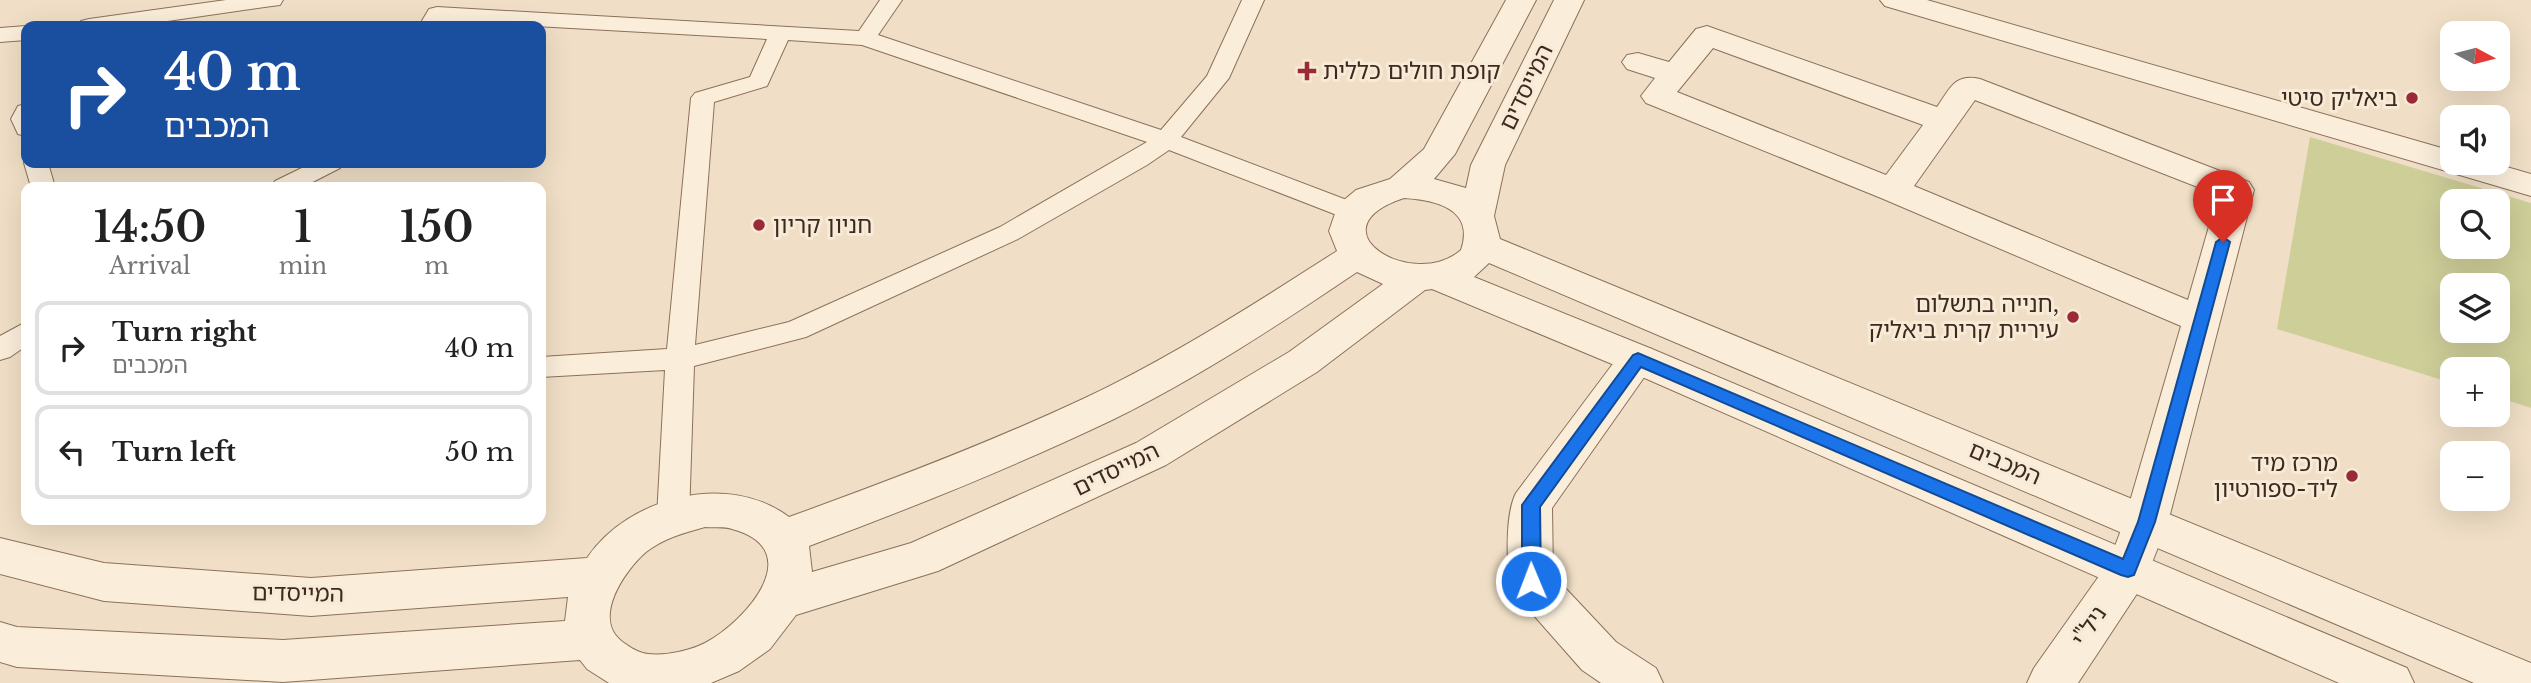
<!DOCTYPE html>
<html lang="en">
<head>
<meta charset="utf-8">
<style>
  body { margin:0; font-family:"Libre Baskerville","Noto Sans Hebrew",serif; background:#f2f2f2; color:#222; height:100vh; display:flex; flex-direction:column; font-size:26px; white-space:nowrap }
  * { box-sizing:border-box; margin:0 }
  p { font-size:23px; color:#767676 }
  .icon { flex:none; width:38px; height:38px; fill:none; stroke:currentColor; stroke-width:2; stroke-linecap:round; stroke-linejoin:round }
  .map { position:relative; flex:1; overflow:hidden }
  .panel { position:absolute; left:21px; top:182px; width:525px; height:343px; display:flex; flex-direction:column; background:#fff; border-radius:14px; box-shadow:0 7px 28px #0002 }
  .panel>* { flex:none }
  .guide { position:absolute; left:21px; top:21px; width:525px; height:147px; border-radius:14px; box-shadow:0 7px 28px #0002; background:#1a4fa0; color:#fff; overflow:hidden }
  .needle { width:46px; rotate:97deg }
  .buttons { position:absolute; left:2440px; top:21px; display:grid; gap:14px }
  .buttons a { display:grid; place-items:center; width:70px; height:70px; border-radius:14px; background:#fff; box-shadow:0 7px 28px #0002; font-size:35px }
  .pin { position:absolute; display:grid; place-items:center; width:60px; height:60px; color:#fff; margin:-72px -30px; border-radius:50% 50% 50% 0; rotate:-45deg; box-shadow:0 0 7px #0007 }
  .pin .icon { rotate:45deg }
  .me { position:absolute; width:77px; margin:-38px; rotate:359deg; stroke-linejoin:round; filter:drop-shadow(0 0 5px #0008) }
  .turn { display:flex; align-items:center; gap:24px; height:147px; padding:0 28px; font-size:32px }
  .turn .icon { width:91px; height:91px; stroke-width:2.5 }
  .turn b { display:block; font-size:49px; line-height:60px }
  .eta { display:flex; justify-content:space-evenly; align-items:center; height:119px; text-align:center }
  .eta b { font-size:42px; font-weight:600; line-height:49px }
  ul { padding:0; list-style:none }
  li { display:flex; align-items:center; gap:21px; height:94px; margin:0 14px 10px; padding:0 14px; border:4px solid #e0e0e0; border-radius:14px }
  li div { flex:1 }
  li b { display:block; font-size:26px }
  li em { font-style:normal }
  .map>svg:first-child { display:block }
  .green { fill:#cece99; fill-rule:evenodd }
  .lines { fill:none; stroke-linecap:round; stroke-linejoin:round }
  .service-casing { stroke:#8c705b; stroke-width:2 }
  .minor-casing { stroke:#8c705b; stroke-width:2 }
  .tertiary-casing { stroke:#8c705b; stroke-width:2 }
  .service { fill:#faedda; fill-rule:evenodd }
  .minor { fill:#faedda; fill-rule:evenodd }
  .tertiary { fill:#faedda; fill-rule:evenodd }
  .route { fill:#1a73e8; stroke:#114b97; stroke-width:2 }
  .poi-dot { fill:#9c2937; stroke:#f7ead6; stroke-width:2.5 }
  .labels { text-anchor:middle; stroke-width:6; stroke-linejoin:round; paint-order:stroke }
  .poi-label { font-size:23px; fill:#3c2a1f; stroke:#f7ead6; text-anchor:end }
  .street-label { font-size:23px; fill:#3c2a1f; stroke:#f7ead6 }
</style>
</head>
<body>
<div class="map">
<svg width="2531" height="683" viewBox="0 0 2531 683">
  <rect width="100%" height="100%" fill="#f0dfc6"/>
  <path class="green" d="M 2310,137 L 2531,203 L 2531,408 L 2497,397 L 2497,369 L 2452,369 L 2452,383 L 2277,329 ZM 2452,201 L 2497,201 L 2497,247 L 2452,247 ZM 2452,285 L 2497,285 L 2497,331 L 2452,331 Z"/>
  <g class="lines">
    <g class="service-casing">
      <g id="service">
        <path d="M 226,0 L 283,0 L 280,5 L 272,6 L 133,26 L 78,26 L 81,21 L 89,19 Z"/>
        <path d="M 880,0 L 902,0 L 878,35 L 1161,130 L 1207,76 L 1242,0 L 1264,0 L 1229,78 L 1181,137 L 1360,205 L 1364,211 L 1360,217 L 1351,219 L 1342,217 L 1169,150 L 1147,165 L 1018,239 L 806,337 L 694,366 L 689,517 L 684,526 L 673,530 L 662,526 L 657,517 L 665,370 L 541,377 L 541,357 L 667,349 L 691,98 L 695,93 L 750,77 L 767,39 L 444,21 L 441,26 L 419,26 L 429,9 L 437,7 L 859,31 ZM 788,40 L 862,45 L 1147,142 L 1000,227 L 789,322 L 695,345 L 714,102 L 767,86 Z"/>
        <path d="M 26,26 L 26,40 L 0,42 L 0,28 Z"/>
        <path d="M 26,104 L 26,136 L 18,134 L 11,119 L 18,106 Z"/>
        <path d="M 26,159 L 26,163 L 48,163 L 55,187 L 31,187 L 24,163 Z"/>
        <path d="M 312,163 L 343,163 L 340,168 L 303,187 L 271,187 L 275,181 Z"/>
        <path d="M 26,322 L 26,346 L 10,357 L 0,360 L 0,336 Z"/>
      </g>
    </g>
    <g class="minor-casing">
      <g id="minor">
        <path d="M 1880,0 L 1927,0 L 2452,151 L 2452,163 L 2493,163 L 2531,174 L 2531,196 L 1885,6 Z"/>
        <path d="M 1707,26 L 1937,107 C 1950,89 1954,73 1980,79 L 2249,182 L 2254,190 L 2168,522 L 2144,583 L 2078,683 L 2027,683 L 2034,668 L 2109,562 L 2124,522 L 2181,326 L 1881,198 L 1646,103 L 1641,96 L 1655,78 L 1627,69 L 1622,62 L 1627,55 L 1638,53 L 1669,62 L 1696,29 ZM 1713,48 L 1923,125 L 1886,175 L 1677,92 ZM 1975,100 L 2218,195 L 2188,300 L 1914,186 Z"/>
        <path d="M 1638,345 L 1652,349 L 1657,359 L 1552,508 L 1553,575 L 1616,642 L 1656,668 L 1663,683 L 1601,683 L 1582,670 L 1515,594 C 1505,573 1505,514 1516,493 L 1624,349 Z"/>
      </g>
    </g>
    <g class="tertiary-casing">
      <path id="tertiary" d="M 1506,0 L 1536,0 L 1455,154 L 1434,179 L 1466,188 L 1471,165 L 1554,0 L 1584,0 L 1505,165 L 1494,216 L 1500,239 L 2531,663 L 2531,683 L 2474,683 L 1489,263 L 1474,277 L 1652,349 L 2407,668 L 2414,683 L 2339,683 L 1624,369 L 1432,289 L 1425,290 L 1317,372 L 1166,465 L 938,571 L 796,615 L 770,649 L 739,671 L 711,683 L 609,683 L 587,669 L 580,660 L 283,682 L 17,667 L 0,662 L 0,622 L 17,627 L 283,640 L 565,621 L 568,597 L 311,616 L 104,601 L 0,574 L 0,538 L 104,563 L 311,578 L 587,558 C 628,497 728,471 789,517 C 889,481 989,443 1085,398 C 1173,356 1256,303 1337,251 L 1329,231 L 1338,205 L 1356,190 L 1390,179 L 1424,149 ZM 1404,198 C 1436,200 1475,209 1461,250 C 1413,292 1310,229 1404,198 ZM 1357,272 L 1383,284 L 1289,352 L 1136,443 L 911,543 L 812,572 L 809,546 C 912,508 1013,467 1112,420 C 1196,379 1280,324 1357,272 ZM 705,527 C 713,528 724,526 732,529 C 809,550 746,621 705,643 C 689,651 666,656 648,654 C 639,653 631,648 624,643 C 590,620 625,570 646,552 C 664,538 684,533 705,527 Z"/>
    </g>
    <use href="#service" class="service"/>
    <use href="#minor" class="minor"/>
    <use href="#tertiary" class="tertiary"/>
  </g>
  <path class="route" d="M 2223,237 L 2230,242 L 2155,522 L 2134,575 L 2128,577 L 2121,575 L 1641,367 L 1540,507 L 1541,581 L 1538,586 L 1531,588 L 1525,586 L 1522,581 L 1522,505 L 1633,355 L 1638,353 L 2123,559 L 2138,522 L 2216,242 Z"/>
  <g class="poi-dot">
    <path d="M1303.5 60.5h7v7h7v7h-7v7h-7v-7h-7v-7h7z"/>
    <circle cx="2412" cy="98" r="7"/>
    <circle cx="759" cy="225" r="7"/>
    <circle cx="2073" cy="317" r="7"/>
    <circle cx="2352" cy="476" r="7"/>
  </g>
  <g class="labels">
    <g class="poi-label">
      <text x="1323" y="79" text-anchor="start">קופת חולים כללית</text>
      <text x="2398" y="106">ביאליק סיטי</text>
      <text x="773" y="233" text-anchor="start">חניון קריון</text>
      <text x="2059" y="312">חנייה בתשלום,<tspan x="2059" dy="26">עיריית קרית ביאליק</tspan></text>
      <text x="2338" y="471">מרכז מיד<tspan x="2338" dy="26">ליד-ספורטיון</tspan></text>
    </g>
    <g class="street-label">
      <text transform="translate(1526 87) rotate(-64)" y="8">המייסדים</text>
      <text transform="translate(2005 463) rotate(23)" y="8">המכבים</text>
      <text transform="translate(1116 469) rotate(-26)" y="8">המייסדים</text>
      <text transform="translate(298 593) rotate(1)" y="8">המייסדים</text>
      <text transform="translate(2089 626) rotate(-56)" y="8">ניל"י</text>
    </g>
  </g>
</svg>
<div class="buttons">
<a><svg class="needle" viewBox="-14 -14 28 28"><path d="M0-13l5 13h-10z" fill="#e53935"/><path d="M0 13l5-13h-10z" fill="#767676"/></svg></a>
<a><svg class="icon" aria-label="sound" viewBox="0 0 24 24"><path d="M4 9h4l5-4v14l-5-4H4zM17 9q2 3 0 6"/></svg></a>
<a><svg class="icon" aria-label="search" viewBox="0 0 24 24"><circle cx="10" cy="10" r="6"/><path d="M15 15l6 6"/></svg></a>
<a><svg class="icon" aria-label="layers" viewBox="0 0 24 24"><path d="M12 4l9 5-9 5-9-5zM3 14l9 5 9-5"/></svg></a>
<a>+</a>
<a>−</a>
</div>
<div class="pin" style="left:2223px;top:242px;background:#d93025"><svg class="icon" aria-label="arrive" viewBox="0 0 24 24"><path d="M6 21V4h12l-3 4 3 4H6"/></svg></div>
<svg class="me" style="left:1531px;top:581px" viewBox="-20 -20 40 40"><circle r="17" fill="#1a73e8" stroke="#fff" stroke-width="3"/><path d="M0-11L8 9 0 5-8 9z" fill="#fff"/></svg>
<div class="guide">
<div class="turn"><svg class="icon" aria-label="right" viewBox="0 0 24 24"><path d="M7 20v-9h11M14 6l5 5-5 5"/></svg><div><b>40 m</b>המכבים</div></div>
</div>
<section class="panel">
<div class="eta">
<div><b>14:50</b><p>Arrival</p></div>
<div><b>1</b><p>min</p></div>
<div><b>150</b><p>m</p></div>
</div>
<ul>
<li><svg class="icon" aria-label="right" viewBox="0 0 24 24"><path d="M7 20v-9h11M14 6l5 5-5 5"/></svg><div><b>Turn right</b><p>המכבים</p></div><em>40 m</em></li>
<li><svg class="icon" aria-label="left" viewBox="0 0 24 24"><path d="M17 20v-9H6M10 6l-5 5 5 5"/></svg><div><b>Turn left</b></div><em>50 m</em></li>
</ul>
</section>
</div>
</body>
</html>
